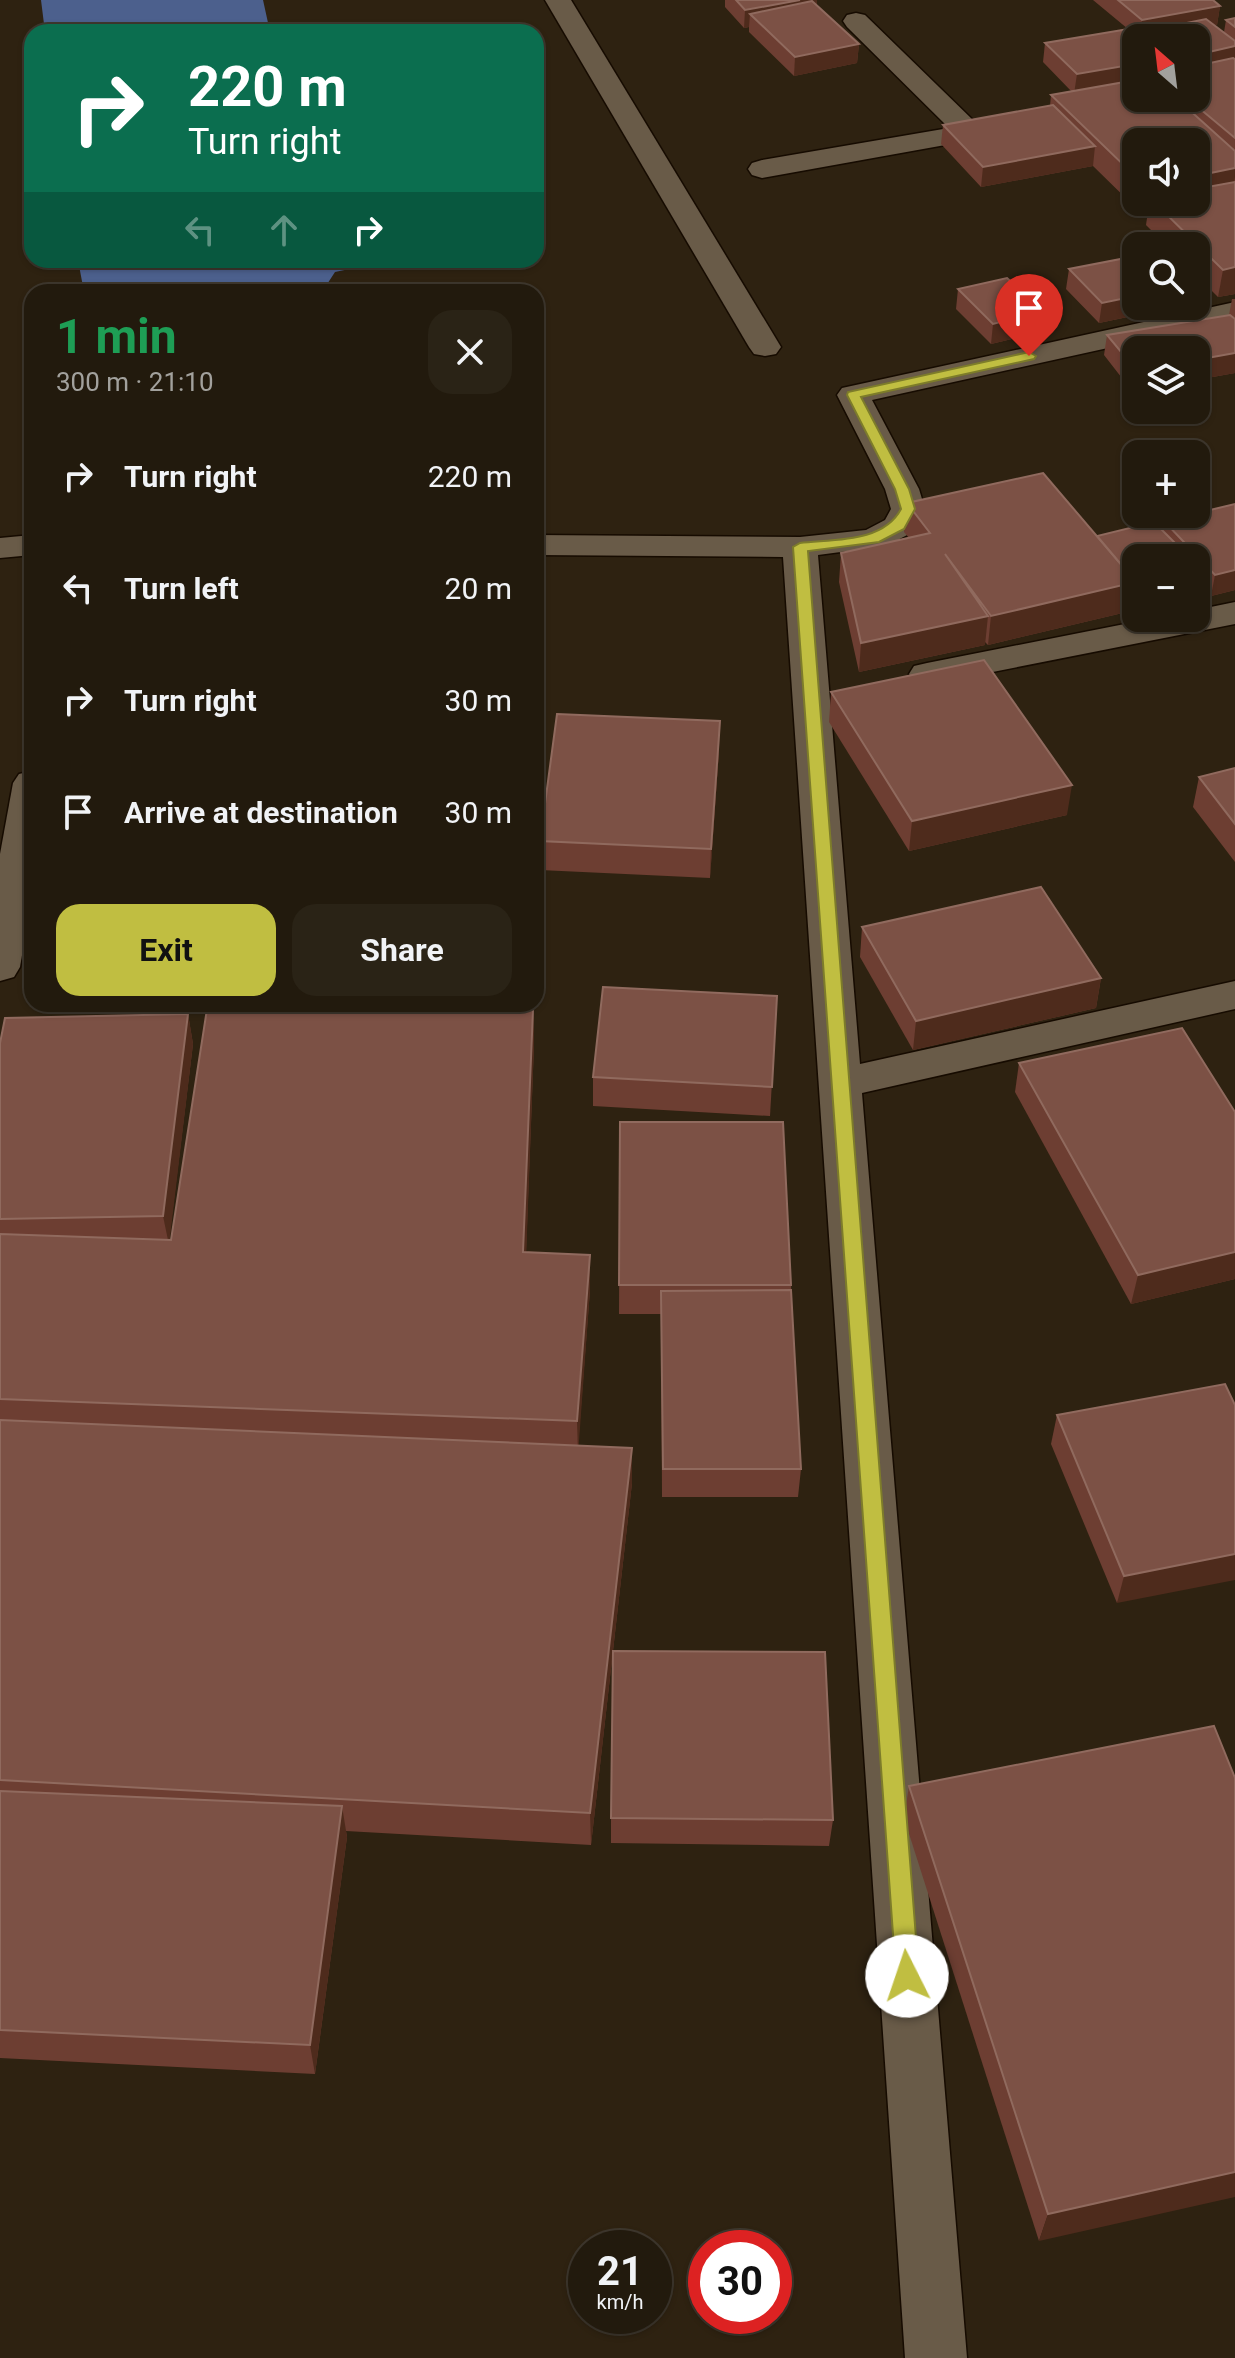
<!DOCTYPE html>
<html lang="en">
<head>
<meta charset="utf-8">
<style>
  body { margin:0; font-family:Roboto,sans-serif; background:#2a2316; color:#f1f3f6; height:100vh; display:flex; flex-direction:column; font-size:30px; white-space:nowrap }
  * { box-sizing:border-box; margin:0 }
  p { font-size:26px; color:#a2a19d }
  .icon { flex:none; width:44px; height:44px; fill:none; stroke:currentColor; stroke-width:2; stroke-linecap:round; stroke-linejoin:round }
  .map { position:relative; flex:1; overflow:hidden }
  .drawer { position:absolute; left:24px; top:284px; width:520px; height:728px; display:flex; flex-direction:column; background:#221a0d; border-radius:24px; box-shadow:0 2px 6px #0004,0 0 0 2px #3f382e }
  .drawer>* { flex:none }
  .guide { position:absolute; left:24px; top:24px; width:520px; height:244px; border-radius:24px; box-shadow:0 2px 6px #0004,0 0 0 2px #3f382e; background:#0b6e4f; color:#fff; overflow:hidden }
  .needle { width:52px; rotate:332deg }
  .fabs { position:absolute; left:1122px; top:24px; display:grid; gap:16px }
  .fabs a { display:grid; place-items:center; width:88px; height:88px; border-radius:16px; background:#221a0d; box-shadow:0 2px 6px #0004,0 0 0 2px #3f382e; font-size:40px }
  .speed { position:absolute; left:568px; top:2230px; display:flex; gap:16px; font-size:40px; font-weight:700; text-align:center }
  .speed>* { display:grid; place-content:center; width:104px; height:104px; border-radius:50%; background:#221a0d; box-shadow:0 2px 6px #0004,0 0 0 2px #3f382e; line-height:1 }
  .speed small { font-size:20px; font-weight:400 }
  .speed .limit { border:12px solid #d22; background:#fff; color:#111 }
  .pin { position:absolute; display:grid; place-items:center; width:68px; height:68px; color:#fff; margin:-82px -34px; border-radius:50% 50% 50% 0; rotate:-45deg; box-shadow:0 0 8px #0007 }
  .pin .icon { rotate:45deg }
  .me { position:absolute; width:88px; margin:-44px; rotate:356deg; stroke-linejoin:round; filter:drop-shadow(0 0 6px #0008) }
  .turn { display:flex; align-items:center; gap:28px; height:168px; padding:0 32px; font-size:36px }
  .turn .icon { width:104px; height:104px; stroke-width:2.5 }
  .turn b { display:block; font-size:56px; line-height:68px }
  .lanes { display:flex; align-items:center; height:76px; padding:0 32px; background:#0003; justify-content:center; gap:40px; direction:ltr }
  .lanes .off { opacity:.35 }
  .round { display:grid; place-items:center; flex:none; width:84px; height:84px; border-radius:24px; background:#2a2316 }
  .overview { display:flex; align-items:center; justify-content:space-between; height:136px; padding:0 32px }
  h1 { font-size:48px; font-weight:700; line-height:60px; color:#1e9e55 }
  .cta { display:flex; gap:16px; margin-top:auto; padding:16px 32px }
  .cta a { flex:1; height:92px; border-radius:24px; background:#c0be41; color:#111; font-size:32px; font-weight:700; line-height:92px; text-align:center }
  .cta a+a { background:#2a2316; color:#f1f3f6 }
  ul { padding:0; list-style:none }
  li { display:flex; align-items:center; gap:24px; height:112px; padding:0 32px }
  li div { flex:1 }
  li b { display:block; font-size:30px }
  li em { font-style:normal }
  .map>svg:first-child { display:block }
  .water { fill:#4c608d }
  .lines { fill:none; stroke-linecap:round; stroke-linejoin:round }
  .minor-casing { stroke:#160b00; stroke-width:3 }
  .minor { fill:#695b48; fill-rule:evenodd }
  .wall { fill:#6d3e32; fill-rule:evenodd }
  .shaded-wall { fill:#4e2b1c }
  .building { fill:#7c5145; stroke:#906a5e; stroke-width:2 }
  .route { fill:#c0be41; stroke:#7d7c2a; stroke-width:2 }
</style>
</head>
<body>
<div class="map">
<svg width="1235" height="2358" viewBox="0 0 1235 2358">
  <rect width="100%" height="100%" fill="#2e2211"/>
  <g class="water">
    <path d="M 41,0 L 263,0 L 270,32 L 45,32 Z"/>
    <path d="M 78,260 L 393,260 L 335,272 L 322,292 L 84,292 Z"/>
  </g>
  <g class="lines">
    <g class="minor-casing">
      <g id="minor">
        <path d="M 545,0 L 571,0 L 781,347 L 776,354 L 765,356 L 754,354 L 749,347 Z"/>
        <path d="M 856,13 L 865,15 L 976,123 L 1002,119 L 1012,121 L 1016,127 L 1012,133 L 762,178 L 752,175 L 748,169 L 752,163 L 762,160 L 949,128 L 847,27 L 843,21 L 847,15 Z"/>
        <path d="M 1235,302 L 1235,320 L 872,400 L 919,489 L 925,509 L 911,533 L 886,546 L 818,555 L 860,1064 L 1235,981 L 1235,1009 L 862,1093 L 967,2358 L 905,2358 L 783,557 L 536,555 L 536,535 L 800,537 L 866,530 L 885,520 L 891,509 L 885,489 L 837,395 L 842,388 Z"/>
        <path d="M 32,535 L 32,555 L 0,558 L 0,538 Z"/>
        <path d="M 1235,602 L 1235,624 L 927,685 L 914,682 L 909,674 L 914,666 L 927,663 L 1155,618 L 1196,618 L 1196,610 Z"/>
        <path d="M 32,771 L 32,897 L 20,967 L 14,977 L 0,981 L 0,854 L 13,783 L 19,774 Z"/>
      </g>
    </g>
    <use href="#minor" class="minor"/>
  </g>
  <g class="wall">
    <path d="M 725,0 L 817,0 L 817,6 L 859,44 L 857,63 L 794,76 L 749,32 L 749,27 L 744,28 L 725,7 Z"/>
    <path d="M 1093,0 L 1213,0 L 1220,6 L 1217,25 L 1214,25 L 1224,32 L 1226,20 L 1235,18 L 1235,294 L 1218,297 L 1206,285 L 1203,301 L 1196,303 L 1196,246 L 1167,246 L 1146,225 L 1148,211 L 1141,213 L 1093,166 L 981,187 L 941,144 L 943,125 L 1050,106 L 1051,95 L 1072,92 L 1043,62 L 1045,43 L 1128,29 ZM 1136,38 L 1196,38 L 1196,98 L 1136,98 ZM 1136,142 L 1196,202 L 1136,202 Z"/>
    <path d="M 1069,269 L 1136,306 L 1180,306 L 1099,323 L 1066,289 Z"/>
    <path d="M 958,289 L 1040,332 L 991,344 L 956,309 Z"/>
    <path d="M 1232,299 L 1235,299 L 1235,373 L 1196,380 L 1196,350 L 1136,390 L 1132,391 L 1104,355 L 1107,335 L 1229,315 Z"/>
    <path d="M 907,503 L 1097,536 L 1162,530 L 1164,521 L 1235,504 L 1235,590 L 1211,596 L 1200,585 L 1199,592 L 1196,593 L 1196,558 L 1136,558 L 1136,610 L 1134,610 L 1132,608 L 1131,611 L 988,645 L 985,642 L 985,645 L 859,672 L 839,582 L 841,553 L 909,538 L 904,532 Z"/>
    <path d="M 831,692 L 1067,815 L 909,851 L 829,722 Z"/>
    <path d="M 719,751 L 710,878 L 540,870 L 540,841 Z"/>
    <path d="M 1235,768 L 1235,862 L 1193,807 L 1199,777 Z"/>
    <path d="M 862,927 L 1101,978 L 1096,1008 L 913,1050 L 860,957 Z"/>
    <path d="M 777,996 L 770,1116 L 593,1106 L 593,1077 Z"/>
    <path d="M 291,1004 L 470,1004 L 470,1009 L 533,1010 L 534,1045 L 526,1252 L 590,1255 L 590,1290 L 578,1446 L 632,1483 L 591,1845 L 346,1831 L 347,1837 L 315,2074 L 0,2058 L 0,1043 L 188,1014 L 193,1044 L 169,1240 L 171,1240 L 290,1009 Z"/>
    <path d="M 1019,1063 L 1235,1112 L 1235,1279 L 1131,1304 L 1015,1092 Z"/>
    <path d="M 620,1122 L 791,1285 L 801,1469 L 798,1497 L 662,1497 L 661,1314 L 619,1314 Z"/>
    <path d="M 1225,1384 L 1117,1603 L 1051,1444 L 1057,1415 Z"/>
    <path d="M 1214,1726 L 1039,2241 L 904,1818 L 909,1786 Z"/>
    <path d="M 611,1818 L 833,1820 L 829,1846 L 611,1843 Z"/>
  </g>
  <g class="shaded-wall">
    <path d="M 800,0 L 817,0 L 816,16 L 750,14 L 749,27 L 744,28 L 745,10 Z"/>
    <path d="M 1220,6 L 1217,25 L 1154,36 L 1147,31 L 1146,38 L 1139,38 L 1142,20 Z"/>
    <path d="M 859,44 L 857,63 L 794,76 L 795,57 Z"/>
    <path d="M 1235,46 L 1235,65 L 1196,73 L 1196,55 Z"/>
    <path d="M 1136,64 L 1136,83 L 1074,94 L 1077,74 Z"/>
    <path d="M 1095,146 L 1093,166 L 981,187 L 983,167 Z"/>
    <path d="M 1235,168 L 1235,177 L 1232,195 L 1196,202 L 1196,176 Z"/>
    <path d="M 1143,202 L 1150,202 L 1148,211 L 1141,213 Z"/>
    <path d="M 1235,267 L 1235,294 L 1218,297 L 1223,270 Z"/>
    <path d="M 1207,281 L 1203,301 L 1196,303 L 1196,283 Z"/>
    <path d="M 1136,296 L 1136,306 L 1180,306 L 1099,323 L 1102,303 Z"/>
    <path d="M 1043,311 L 1040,332 L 991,344 L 993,324 Z"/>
    <path d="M 1235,353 L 1235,373 L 1196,380 L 1196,360 Z"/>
    <path d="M 1136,370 L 1136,390 L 1132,391 Z"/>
    <path d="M 1235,570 L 1235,590 L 1211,596 L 1215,575 Z"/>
    <path d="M 1203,571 L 1199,592 L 1196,593 L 1196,573 Z"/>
    <path d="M 1136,582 L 1131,611 L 988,645 L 991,616 Z"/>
    <path d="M 988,616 L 985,645 L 859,672 L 861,643 Z"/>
    <path d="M 720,721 L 719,751 L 710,878 L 711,849 Z"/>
    <path d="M 1072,785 L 1067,815 L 909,851 L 912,821 Z"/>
    <path d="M 1101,978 L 1096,1008 L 913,1050 L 916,1021 Z"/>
    <path d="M 533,1010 L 534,1045 L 525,1287 L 523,1252 Z"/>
    <path d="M 188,1014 L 193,1044 L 169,1245 L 163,1216 Z"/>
    <path d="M 1235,1252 L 1235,1279 L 1131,1304 L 1138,1275 Z"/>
    <path d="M 590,1255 L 590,1290 L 578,1455 L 577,1421 Z"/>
    <path d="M 632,1448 L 632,1483 L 591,1845 L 590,1813 Z"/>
    <path d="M 1235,1554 L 1235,1580 L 1117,1603 L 1124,1576 Z"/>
    <path d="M 342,1806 L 347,1837 L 315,2074 L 310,2045 Z"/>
    <path d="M 1235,2172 L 1235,2197 L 1039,2241 L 1048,2214 Z"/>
  </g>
  <g class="building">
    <path d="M 736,0 L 800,0 L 745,10 Z"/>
    <path d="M 1118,0 L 1213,0 L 1220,6 L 1142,20 Z"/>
    <path d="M 812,1 L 859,44 L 795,57 L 750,14 Z"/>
    <path d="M 1235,18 L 1235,27 L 1226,20 Z"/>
    <path d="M 1206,19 L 1235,41 L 1235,46 L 1196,55 L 1196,38 L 1156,38 L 1147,31 Z"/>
    <path d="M 1134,28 L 1144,38 L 1136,38 L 1136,64 L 1077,74 L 1045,43 Z"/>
    <path d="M 1233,58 L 1235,59 L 1235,138 L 1187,98 L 1196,98 L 1196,66 Z"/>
    <path d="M 1136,80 L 1136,98 L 1176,98 L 1235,151 L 1235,168 L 1196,176 L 1196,142 L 1136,142 L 1136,177 L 1051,95 Z"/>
    <path d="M 1053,105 L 1095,146 L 983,167 L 943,125 Z"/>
    <path d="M 1235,182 L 1235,267 L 1223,270 L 1154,202 L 1196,202 L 1196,189 Z"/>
    <path d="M 1136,256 L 1136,296 L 1102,303 L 1069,269 Z"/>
    <path d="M 1196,270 L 1207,281 L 1196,283 Z"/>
    <path d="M 1007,278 L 1043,311 L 993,324 L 958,289 Z"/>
    <path d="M 1230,315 L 1235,319 L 1235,353 L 1196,360 L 1196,350 L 1136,350 L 1136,370 L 1107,335 Z"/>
    <path d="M 1043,473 L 1136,582 L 991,616 L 945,554 L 988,616 L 861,643 L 841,553 L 930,533 L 907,503 Z"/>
    <path d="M 1235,504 L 1235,570 L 1215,575 L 1164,521 Z"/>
    <path d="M 1154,522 L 1190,558 L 1136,558 L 1136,582 L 1097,536 Z"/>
    <path d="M 1196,564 L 1203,571 L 1196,573 Z"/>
    <path d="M 984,660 L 1072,785 L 912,821 L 831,692 Z"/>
    <path d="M 557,714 L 720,721 L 711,849 L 540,841 Z"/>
    <path d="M 1235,768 L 1235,824 L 1199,777 Z"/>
    <path d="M 1041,887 L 1101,978 L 916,1021 L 862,927 Z"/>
    <path d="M 603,987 L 777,996 L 772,1087 L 593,1077 Z"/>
    <path d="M 291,1004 L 466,1004 L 466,1009 L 290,1009 Z"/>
    <path d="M 207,1009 L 533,1010 L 523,1252 L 590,1255 L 577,1421 L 0,1399 L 0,1234 L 171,1240 Z"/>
    <path d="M 188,1014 L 163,1216 L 0,1219 L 0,1043 L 5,1018 Z"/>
    <path d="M 1182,1028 L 1235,1112 L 1235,1252 L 1138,1275 L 1019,1063 Z"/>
    <path d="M 620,1122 L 783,1122 L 791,1285 L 619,1285 Z"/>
    <path d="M 791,1290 L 801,1469 L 663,1469 L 661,1291 Z"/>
    <path d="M 1225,1384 L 1235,1405 L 1235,1554 L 1124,1576 L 1057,1415 Z"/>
    <path d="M 0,1420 L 632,1448 L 590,1813 L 0,1780 Z"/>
    <path d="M 613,1651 L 825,1652 L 833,1820 L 611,1818 Z"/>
    <path d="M 1214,1726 L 1235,1778 L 1235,2172 L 1048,2214 L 909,1786 Z"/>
    <path d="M 0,1791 L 342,1806 L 310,2045 L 0,2030 Z"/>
  </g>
  <path class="route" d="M 1029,352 L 1036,356 L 1034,359 L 861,397 L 909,489 L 915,509 L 904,529 L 879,542 L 808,551 L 919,1976 L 915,1983 L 907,1987 L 899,1983 L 896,1976 L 793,547 L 800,543 C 834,539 883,543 901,509 L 895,489 L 847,395 L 848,392 Z"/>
</svg>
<div class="fabs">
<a><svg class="needle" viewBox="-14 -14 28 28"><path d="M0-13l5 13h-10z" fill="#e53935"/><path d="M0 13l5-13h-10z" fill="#a2a19d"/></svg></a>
<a><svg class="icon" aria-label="sound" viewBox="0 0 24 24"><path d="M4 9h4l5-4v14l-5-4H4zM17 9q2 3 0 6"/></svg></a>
<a><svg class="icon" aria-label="search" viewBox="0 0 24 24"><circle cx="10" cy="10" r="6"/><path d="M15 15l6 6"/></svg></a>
<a><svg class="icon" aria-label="layers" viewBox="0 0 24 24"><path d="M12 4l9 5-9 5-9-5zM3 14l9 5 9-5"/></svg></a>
<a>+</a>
<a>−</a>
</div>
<div class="speed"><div>21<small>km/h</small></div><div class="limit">30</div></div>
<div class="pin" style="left:1029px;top:356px;background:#d93025"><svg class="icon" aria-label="arrive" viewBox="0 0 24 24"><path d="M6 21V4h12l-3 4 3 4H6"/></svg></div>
<svg class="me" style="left:907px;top:1976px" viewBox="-20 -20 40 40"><circle r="19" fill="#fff"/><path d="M0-13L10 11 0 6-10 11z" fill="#c0be41"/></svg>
<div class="guide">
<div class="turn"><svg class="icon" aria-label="right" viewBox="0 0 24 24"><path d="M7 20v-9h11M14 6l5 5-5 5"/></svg><div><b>220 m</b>Turn right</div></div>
<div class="lanes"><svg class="icon off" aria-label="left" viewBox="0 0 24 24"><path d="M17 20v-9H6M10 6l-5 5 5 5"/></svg><svg class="icon off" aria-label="ahead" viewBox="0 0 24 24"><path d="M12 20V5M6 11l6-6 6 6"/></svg><svg class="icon" aria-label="right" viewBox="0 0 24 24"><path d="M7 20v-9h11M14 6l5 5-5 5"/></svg></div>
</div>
<section class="drawer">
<div class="overview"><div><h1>1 min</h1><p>300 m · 21:10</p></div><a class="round"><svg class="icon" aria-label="close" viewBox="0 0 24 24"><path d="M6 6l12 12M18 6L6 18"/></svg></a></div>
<ul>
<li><svg class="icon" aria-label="right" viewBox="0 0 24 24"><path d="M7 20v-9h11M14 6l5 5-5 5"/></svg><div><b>Turn right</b></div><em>220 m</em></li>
<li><svg class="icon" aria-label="left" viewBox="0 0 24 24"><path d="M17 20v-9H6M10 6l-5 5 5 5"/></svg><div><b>Turn left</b></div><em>20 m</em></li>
<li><svg class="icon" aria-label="right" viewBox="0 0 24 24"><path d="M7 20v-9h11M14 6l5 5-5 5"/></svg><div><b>Turn right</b></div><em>30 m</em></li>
<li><svg class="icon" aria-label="arrive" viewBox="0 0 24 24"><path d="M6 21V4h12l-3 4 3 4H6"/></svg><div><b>Arrive at destination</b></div><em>30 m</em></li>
</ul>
<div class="cta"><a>Exit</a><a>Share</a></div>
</section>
</div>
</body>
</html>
